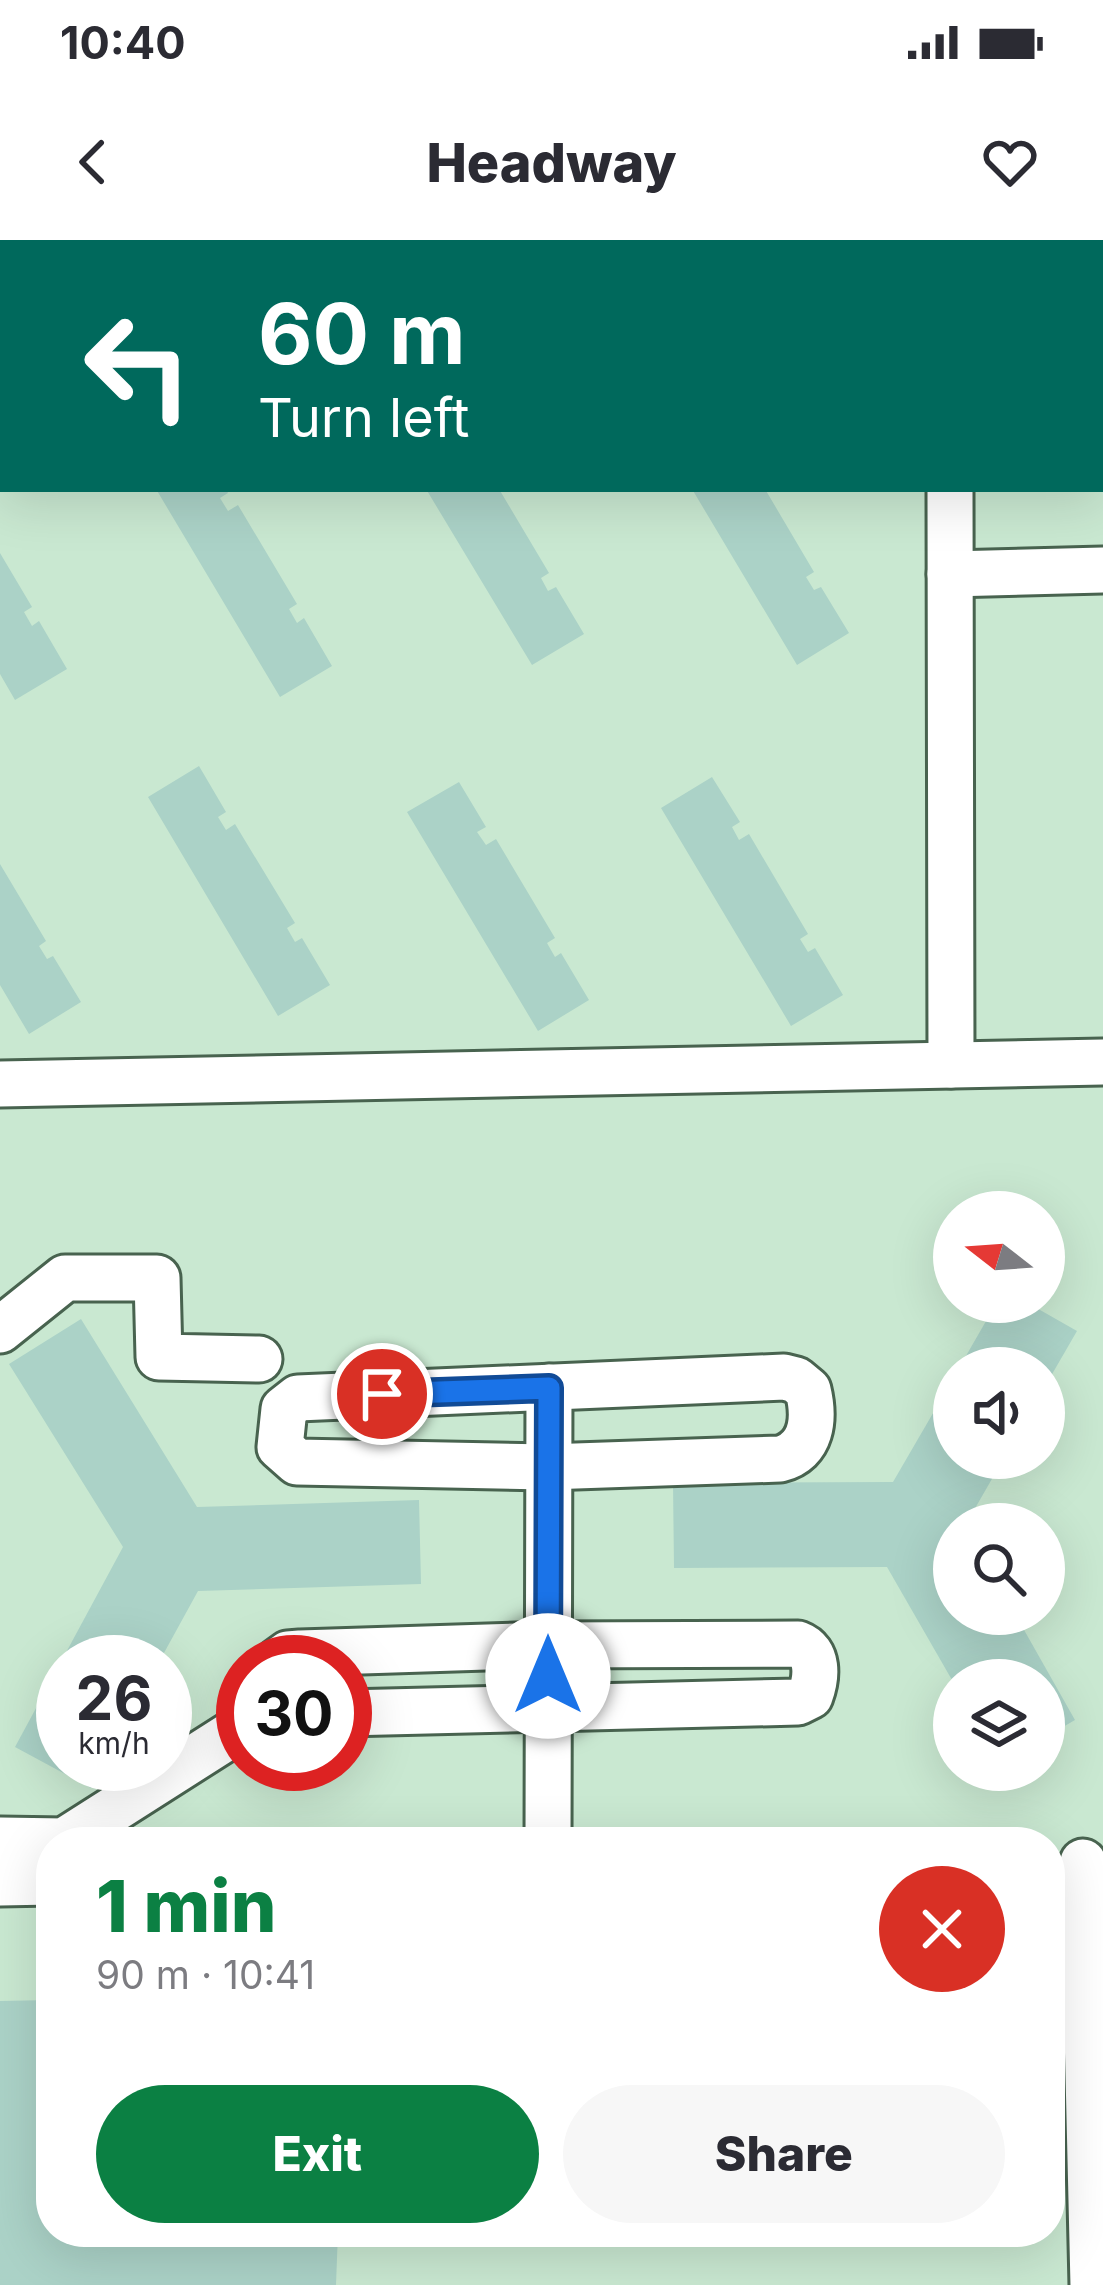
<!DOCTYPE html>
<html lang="en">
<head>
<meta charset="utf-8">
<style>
  body { margin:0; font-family:Inter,sans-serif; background:#f7f7f7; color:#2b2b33; height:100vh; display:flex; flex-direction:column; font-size:45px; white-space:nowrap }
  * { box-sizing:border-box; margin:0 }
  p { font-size:39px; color:#7c7c81 }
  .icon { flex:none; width:66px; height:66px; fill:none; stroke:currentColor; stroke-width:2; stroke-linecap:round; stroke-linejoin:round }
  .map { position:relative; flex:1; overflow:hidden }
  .sheet { position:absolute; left:36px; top:1587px; width:1029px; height:420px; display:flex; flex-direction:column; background:#fff; border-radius:48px; box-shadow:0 12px 48px #0002 }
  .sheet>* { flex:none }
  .guide { position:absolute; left:0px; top:0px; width:1104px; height:252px; box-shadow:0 12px 48px #0002; background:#00695c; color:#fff; overflow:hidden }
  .needle { width:78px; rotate:287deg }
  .tools { position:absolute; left:933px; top:951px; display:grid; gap:24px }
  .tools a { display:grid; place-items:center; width:132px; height:132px; border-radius:50%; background:#fff; box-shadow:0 12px 48px #0002; font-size:60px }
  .speed { position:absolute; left:36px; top:1395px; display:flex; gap:24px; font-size:60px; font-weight:700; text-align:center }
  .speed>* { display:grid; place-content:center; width:156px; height:156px; border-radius:50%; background:#fff; box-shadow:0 12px 48px #0002; line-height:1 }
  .speed small { font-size:30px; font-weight:400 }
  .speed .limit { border:18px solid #d22; background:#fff; color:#111 }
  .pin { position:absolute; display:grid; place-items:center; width:102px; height:102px; color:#fff; margin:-51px; border:6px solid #fff; border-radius:50%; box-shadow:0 3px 12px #0007 }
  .me { position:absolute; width:132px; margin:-66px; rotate:0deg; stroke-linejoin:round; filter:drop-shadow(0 0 9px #0008) }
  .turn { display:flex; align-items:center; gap:42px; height:252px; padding:0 60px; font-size:54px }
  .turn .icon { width:156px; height:156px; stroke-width:2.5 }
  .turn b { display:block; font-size:84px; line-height:102px }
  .round { display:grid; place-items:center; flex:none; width:126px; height:126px; border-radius:63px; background:#f7f7f7 }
  .headline { display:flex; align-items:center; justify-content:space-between; height:204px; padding:0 60px }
  h1 { font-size:72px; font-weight:800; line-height:90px; color:#0b8043 }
  .primary-button { display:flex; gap:24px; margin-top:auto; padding:24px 60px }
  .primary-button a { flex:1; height:138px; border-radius:72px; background:#0b8043; color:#fff; font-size:48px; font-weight:800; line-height:138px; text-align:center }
  .primary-button a+a { background:#f7f7f7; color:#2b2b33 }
  .status { display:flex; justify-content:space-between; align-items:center; height:84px; padding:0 60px; background:#fff; direction:ltr }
  .status svg { height:33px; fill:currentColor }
  header { display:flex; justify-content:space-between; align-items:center; height:156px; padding:0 60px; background:#fff; font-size:54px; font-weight:800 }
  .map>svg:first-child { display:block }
  .building { fill:#abd2c7 }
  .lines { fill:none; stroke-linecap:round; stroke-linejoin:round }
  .minor-casing { stroke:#48634f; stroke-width:51 }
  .minor { stroke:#fff; stroke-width:45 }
  .route-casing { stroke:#114b97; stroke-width:30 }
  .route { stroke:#1a73e8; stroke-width:21 }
</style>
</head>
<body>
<div class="status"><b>10:40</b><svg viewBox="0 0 49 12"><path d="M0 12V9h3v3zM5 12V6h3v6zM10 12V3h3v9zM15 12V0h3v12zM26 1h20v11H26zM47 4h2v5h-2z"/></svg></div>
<header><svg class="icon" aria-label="back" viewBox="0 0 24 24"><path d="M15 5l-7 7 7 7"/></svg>Headway<svg class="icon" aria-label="heart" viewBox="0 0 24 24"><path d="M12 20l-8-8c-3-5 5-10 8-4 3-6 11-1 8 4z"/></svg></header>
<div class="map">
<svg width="1103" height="2045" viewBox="0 0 1103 2045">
  <rect width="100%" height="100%" fill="#c9e8d1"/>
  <g class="building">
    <path d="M 156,249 L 226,249 L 228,253 L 220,258 L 228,271 L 238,265 L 297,364 L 289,369 L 297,383 L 304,378 L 332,426 L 280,457 Z"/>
    <path d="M 426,249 L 499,249 L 549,333 L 541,338 L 548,351 L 556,347 L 584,394 L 532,425 Z"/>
    <path d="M 692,249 L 765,249 L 814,332 L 806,337 L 814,350 L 821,347 L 849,393 L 797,425 Z"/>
    <path d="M 0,313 L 32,367 L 24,372 L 32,386 L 39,381 L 67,429 L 15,460 L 0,434 Z"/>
    <path d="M 199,526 L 226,572 L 218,577 L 226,590 L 235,584 L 295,683 L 287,688 L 295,702 L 302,698 L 330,745 L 278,776 L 148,557 Z"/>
    <path d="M 712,537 L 740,582 L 732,587 L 739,600 L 749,594 L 808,694 L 800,699 L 808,712 L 815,708 L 843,755 L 791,786 L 661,568 Z"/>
    <path d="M 459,542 L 486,587 L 477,592 L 486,605 L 496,599 L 555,698 L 547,703 L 555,717 L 561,713 L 589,760 L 538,791 L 407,572 Z"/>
    <path d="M 0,624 L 46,701 L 39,706 L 47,719 L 53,716 L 81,762 L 29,794 L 0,745 Z"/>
    <path d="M 997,1062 L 1026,1062 L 1077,1091 L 1044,1148 L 1044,1128 L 959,1128 Z"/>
    <path d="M 81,1079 L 197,1267 L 419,1260 L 421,1344 L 198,1351 L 159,1422 L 63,1422 L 63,1524 L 104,1524 L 91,1548 L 15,1507 L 123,1307 L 9,1124 Z"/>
    <path d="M 954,1137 L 954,1218 L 1004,1218 L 966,1284 L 954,1284 L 954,1374 L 1015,1374 L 1075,1480 L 1044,1498 L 1044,1440 L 952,1440 L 887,1327 L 674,1328 L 673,1243 L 893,1242 Z"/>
    <path d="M 51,1760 L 51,1992 L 338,1992 L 336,2045 L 0,2045 L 0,1761 Z"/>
  </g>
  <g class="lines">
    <g class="minor-casing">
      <g id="minor">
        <path d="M 950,0 L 950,3"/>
        <path d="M 1101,25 L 1103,25"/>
        <path d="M 0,116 L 3,116"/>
        <path d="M 950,249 L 951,825"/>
        <path d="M 950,334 L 1103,330"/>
        <path d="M 0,844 L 1103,822"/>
        <path d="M 0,1090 L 65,1038 L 157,1038 L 159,1117 L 259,1119"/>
        <path d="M 784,1137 L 796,1140 L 808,1150 C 815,1179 812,1211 780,1219 L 547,1227 L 297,1222 L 280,1207 L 284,1169 L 298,1158 Z"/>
        <path d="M 277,1422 L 288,1414 L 300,1413 L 547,1405 L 798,1404 C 819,1412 817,1437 810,1456 L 798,1462 L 345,1473"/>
        <path d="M 0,1600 L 64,1601 L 243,1487"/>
        <path d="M 548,1602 L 549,1147"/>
        <path d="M 1083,1622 L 1093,2045"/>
        <path d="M 0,1643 L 51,1642"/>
      </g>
    </g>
    <use href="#minor" class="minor"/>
  </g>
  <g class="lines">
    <g class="route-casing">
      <path id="route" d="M 382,1154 L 549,1148 L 548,1436"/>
    </g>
    <use href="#route" class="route"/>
  </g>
</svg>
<div class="tools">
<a><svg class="needle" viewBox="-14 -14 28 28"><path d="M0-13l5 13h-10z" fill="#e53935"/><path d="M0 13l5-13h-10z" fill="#7c7c81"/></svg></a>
<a><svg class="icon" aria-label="sound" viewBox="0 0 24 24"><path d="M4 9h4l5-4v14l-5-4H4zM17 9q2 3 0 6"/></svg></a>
<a><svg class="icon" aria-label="search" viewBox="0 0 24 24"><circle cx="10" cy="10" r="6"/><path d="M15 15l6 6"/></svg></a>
<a><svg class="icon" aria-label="layers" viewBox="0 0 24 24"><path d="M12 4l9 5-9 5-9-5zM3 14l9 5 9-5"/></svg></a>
</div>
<div class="speed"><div>26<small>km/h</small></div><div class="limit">30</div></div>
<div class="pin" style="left:382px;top:1154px;background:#d93025"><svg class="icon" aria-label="arrive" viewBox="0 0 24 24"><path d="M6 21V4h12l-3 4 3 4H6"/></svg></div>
<svg class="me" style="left:548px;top:1436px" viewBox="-20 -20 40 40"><circle r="19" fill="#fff"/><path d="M0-13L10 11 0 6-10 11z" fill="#1a73e8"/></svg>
<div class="guide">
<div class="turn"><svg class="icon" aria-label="left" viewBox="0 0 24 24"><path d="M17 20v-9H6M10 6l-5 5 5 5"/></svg><div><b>60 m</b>Turn left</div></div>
</div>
<section class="sheet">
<div class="headline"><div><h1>1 min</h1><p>90 m · 10:41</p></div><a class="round" style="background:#d93025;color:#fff"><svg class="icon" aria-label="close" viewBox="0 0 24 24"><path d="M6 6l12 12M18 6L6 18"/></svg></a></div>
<div class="primary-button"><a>Exit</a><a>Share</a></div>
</section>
</div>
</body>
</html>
